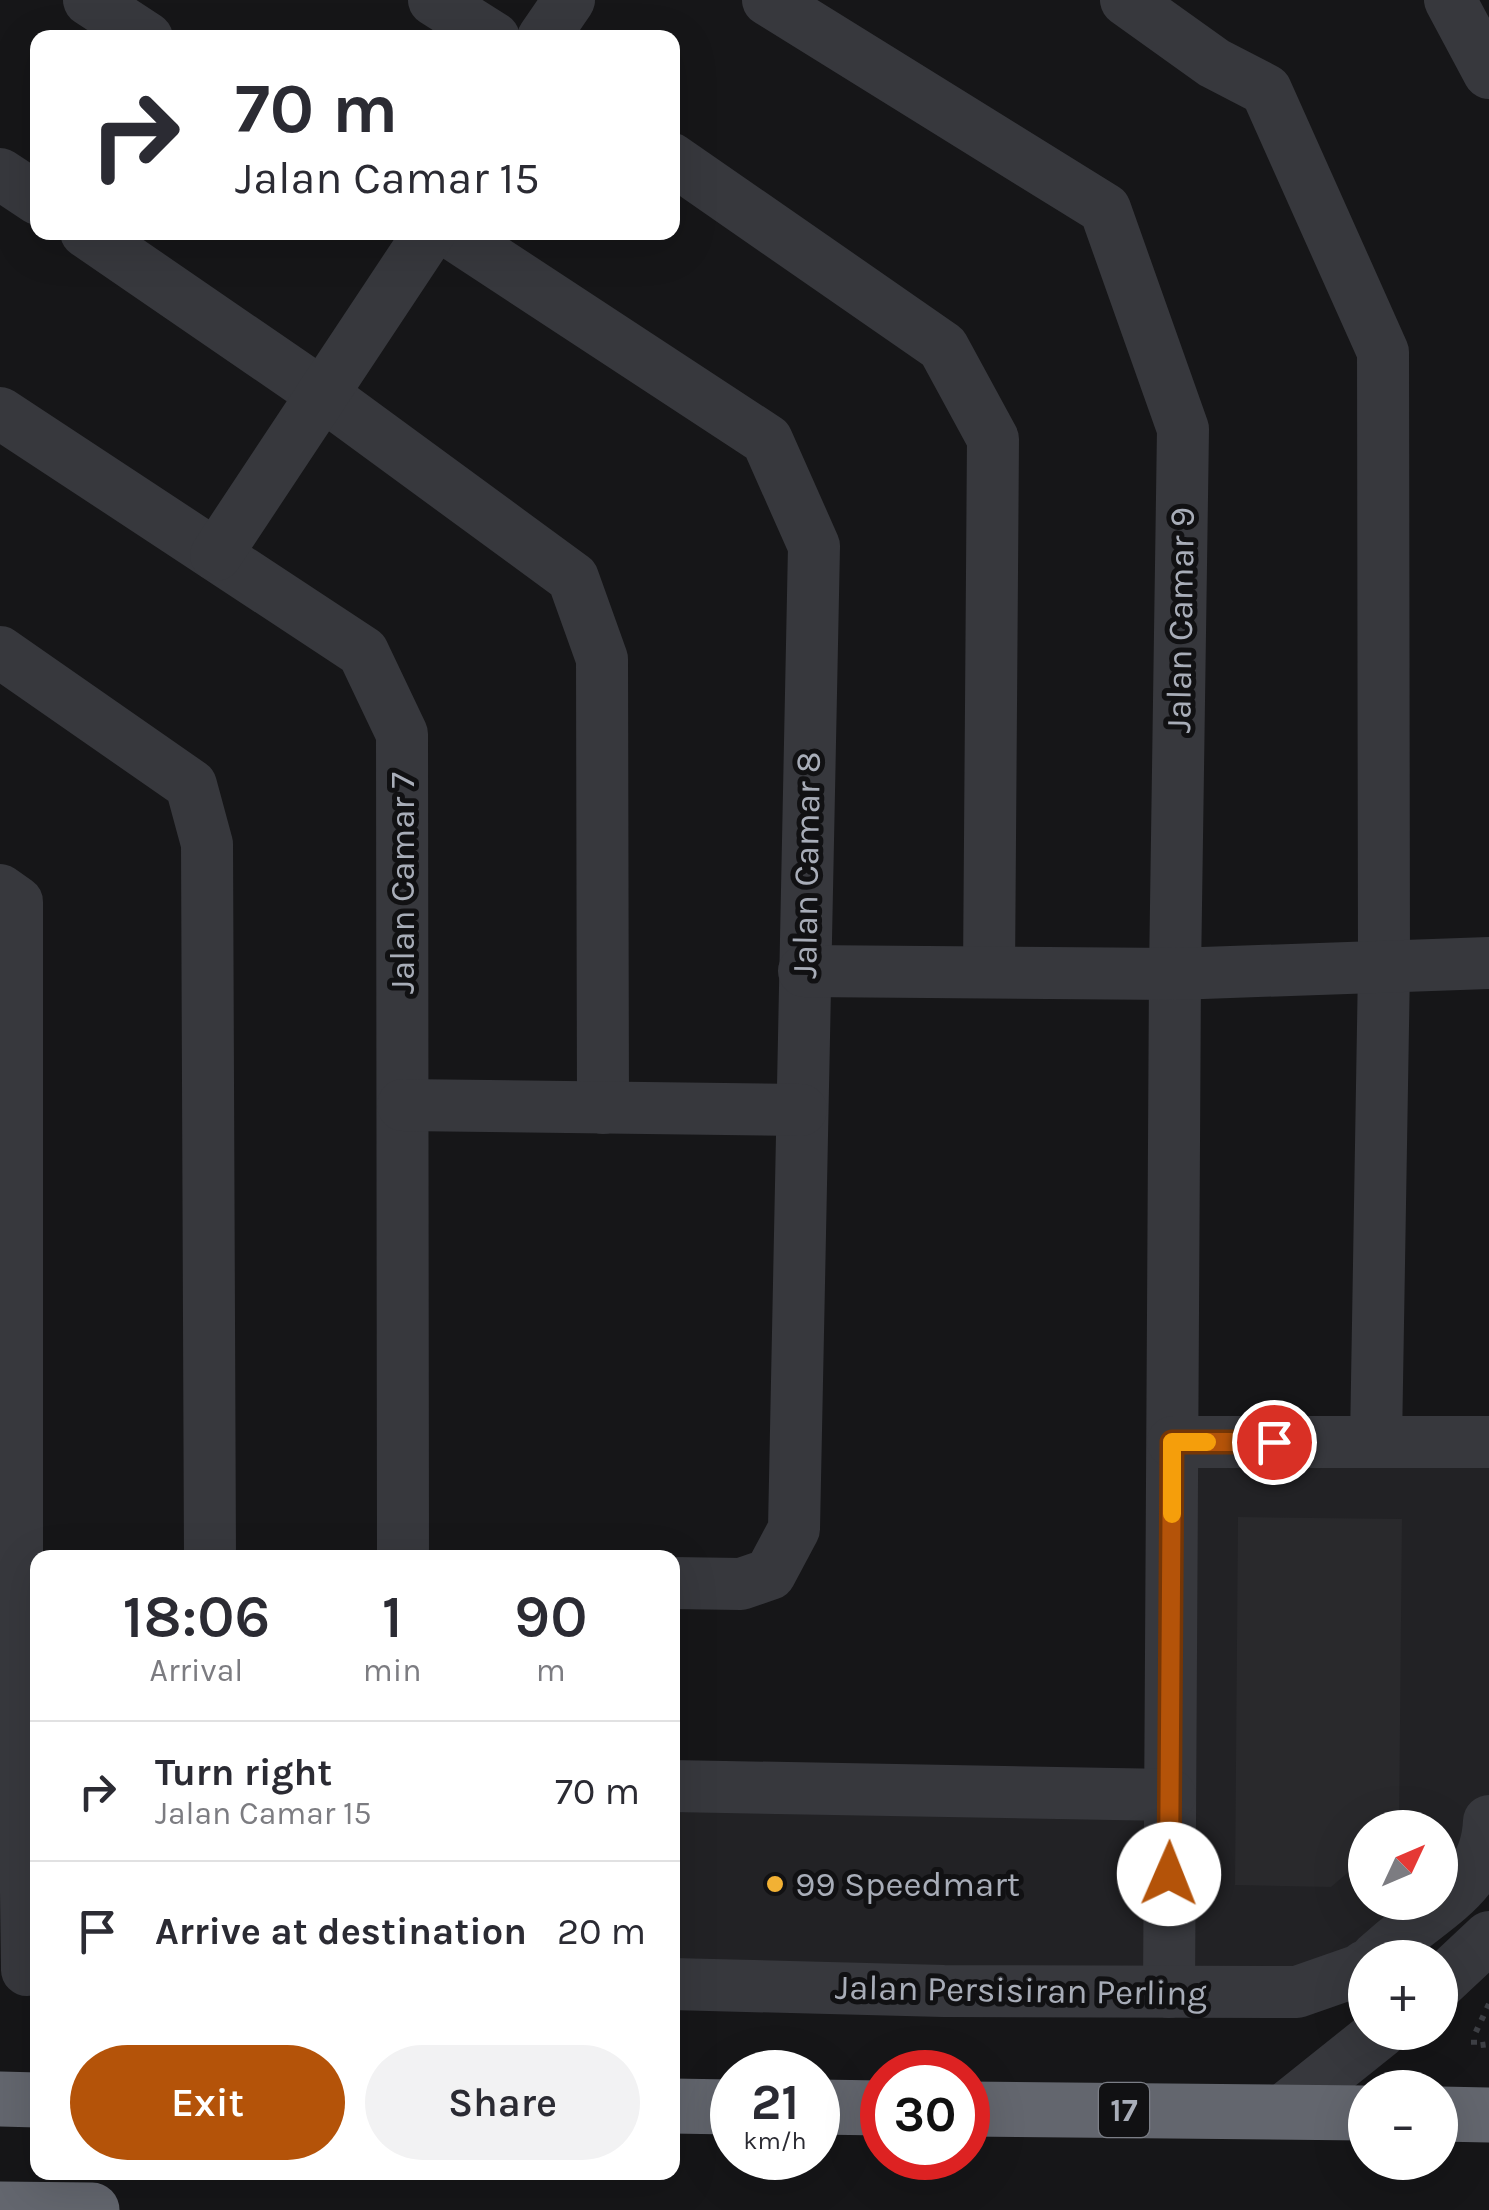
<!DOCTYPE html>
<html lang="en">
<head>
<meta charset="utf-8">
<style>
  body { margin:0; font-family:Karla,sans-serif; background:#f2f2f3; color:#2b2b33; height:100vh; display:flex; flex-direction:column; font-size:38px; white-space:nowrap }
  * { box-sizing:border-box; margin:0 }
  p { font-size:32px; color:#7c7c81 }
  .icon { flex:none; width:55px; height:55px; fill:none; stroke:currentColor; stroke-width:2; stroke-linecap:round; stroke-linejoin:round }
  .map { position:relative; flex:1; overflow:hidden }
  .details { position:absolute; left:30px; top:1550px; width:650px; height:630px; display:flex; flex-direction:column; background:#fff; border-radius:20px; box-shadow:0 10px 40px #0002 }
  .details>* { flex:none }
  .guide { position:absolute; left:30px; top:30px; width:650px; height:210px; border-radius:20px; box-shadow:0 10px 40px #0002; background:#fff; color:#2b2b33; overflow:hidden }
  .needle { width:65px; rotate:46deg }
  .controls { position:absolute; left:1348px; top:1810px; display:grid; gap:20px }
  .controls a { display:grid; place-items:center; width:110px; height:110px; border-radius:50%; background:#fff; box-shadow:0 10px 40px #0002; font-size:50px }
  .speed { position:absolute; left:710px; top:2050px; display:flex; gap:20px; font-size:50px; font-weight:700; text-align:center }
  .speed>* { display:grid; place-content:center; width:130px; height:130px; border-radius:50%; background:#fff; box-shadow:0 10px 40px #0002; line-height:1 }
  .speed small { font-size:25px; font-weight:400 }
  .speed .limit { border:15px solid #d22; background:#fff; color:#111 }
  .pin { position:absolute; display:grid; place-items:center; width:85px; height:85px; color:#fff; margin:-42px; border:5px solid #fff; border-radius:50%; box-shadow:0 2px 10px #0007 }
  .me { position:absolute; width:110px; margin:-55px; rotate:1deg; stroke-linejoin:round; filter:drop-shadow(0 0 8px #0008) }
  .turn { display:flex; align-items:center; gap:35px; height:210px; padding:0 40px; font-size:45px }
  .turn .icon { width:130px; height:130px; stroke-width:2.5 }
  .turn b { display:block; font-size:70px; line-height:85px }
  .eta { display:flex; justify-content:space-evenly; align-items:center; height:170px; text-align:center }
  .eta b { font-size:60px; font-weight:600; line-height:70px }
  .button { display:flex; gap:20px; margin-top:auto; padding:20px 40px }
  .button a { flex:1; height:115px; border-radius:60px; background:#b45309; color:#fff; font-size:40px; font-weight:600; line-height:115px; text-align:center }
  .button a+a { background:#f2f2f3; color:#2b2b33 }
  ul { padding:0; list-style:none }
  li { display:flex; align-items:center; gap:30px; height:140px; padding:0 40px; border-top:2px solid #e1e1e2 }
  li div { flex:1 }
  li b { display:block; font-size:38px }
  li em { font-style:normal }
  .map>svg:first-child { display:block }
  .built { fill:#222225; fill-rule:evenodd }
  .building { fill:#29292c }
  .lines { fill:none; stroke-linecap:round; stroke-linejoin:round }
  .path { stroke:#3d3f44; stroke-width:6; stroke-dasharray:5 8; stroke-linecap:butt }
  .minor { stroke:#37383d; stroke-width:52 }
  .highway { stroke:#63666e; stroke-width:55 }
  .route-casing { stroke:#753606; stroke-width:25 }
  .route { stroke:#b45309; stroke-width:18 }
  .slow { stroke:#f59e0b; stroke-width:18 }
  .poi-dot { fill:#f2b134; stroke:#111113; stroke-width:4 }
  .labels { text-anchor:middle; stroke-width:10; stroke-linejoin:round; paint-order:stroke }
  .shield { fill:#111113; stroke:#7b7e86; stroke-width:2.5 }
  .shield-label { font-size:32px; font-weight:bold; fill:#a8adb8 }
  .street-label { font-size:35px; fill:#a8adb8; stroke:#111113 }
  .poi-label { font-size:35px; fill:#a8adb8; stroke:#111113; text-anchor:start }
</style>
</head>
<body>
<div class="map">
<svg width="1489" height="2210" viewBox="0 0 1489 2210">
  <rect width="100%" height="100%" fill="#161618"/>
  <path class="built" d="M 1189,1456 L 1489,1457 L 1489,1868 L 1365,1984 L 673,1998 L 673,1778 L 1184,1784 ZM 1365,1828 L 1440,1828 L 1440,1902 L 1365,1902 Z"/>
  <path class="building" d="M 1238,1517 L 1402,1519 L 1399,1828 L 1365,1828 L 1365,1858 L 1331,1887 L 1235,1885 Z"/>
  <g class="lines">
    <path class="path" d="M 1489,2004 L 1474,2036 L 1474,2046 L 1489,2044"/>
    <g class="minor">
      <path d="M 89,0 L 147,38"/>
      <path d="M 434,0 L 494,38"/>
      <path d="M 768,0 L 1105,209 L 1183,429 L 1175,974 L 1169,1992"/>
      <path d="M 1126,0 L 1214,63 L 1266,90 L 1383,352 L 1384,967 L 1376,1442"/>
      <path d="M 1450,0 L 1489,73"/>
      <path d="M 543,38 L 569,0"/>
      <path d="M 672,159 L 943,347 L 993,439 L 989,972"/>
      <path d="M 0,174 L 38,199"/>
      <path d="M 86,232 L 322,394 L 573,578 L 602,659 L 603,1108"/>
      <path d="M 450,232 L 767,440 L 814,546 L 794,1529 L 770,1574 L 741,1584 L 672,1583"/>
      <path d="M 0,413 L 363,652 L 402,734 L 403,1558"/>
      <path d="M 216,555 L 430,232"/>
      <path d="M 0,652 L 191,785 L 207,844 L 210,1558"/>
      <path d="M 0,890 L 17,902 L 17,1561 L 22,1580 L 27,1970"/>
      <path d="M 804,971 L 1175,974 L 1489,963"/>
      <path d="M 403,1105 L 801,1110"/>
      <path d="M 1173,1442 L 1489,1442"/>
      <path d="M 672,1786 L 1170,1795"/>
      <path d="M 1376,1958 C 1388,1947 1400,1937 1413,1927 C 1451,1897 1487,1875 1489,1821"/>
      <path d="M 1440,1983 L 1489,1937"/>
      <path d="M 672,1984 L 944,1991 L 1297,1992 L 1360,1970 L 1365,1966"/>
      <path d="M 1281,2112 L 1381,2032"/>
    </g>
    <g class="highway">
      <path d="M 0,2099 L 38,2100"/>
      <path d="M 672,2106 L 732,2107"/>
      <path d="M 818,2107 L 882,2108"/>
      <path d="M 968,2109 L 1365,2113"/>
      <path d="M 1440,2114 L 1489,2115"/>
      <path d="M 0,2209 L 92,2210"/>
    </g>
  </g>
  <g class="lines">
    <g class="route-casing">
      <path id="route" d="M 1169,1874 L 1172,1442 L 1274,1442"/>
    </g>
    <use href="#route" class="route"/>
    <path class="slow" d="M 1172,1514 L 1172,1442 L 1207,1442"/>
  </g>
  <circle class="poi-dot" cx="775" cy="1884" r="10"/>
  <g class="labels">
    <rect class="shield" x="1099" y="2083" width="50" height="54" rx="8"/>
    <g class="shield-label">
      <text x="1124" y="2121">17</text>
    </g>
    <g class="street-label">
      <text transform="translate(1180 620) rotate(-89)" y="12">Jalan Camar 9</text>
      <text transform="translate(806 865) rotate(-89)" y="12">Jalan Camar 8</text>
      <text transform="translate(402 883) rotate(-90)" y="12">Jalan Camar 7</text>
      <text transform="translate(1021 1990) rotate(1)" y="12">Jalan Persisiran Perling</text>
    </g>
    <g class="poi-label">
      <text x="795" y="1896">99 Speedmart</text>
    </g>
  </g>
</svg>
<div class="controls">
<a><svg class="needle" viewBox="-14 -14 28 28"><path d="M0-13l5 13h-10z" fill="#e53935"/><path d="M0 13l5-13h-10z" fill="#7c7c81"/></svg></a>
<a>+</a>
<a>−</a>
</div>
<div class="speed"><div>21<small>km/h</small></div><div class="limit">30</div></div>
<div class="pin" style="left:1274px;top:1442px;background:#d93025"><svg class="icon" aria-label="arrive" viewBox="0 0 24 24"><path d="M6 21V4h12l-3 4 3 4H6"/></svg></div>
<svg class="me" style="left:1169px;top:1874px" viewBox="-20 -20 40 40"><circle r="19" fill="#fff"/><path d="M0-13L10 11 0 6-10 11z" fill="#b45309"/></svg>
<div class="guide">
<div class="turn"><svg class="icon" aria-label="right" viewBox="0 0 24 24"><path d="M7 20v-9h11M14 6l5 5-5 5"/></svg><div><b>70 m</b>Jalan Camar 15</div></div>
</div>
<section class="details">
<div class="eta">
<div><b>18:06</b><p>Arrival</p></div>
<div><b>1</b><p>min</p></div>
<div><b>90</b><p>m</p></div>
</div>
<ul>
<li><svg class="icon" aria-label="right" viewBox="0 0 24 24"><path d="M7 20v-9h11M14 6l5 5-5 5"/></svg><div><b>Turn right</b><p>Jalan Camar 15</p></div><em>70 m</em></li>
<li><svg class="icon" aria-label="arrive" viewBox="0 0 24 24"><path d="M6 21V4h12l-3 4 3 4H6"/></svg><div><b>Arrive at destination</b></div><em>20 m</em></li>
</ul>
<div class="button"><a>Exit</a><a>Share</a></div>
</section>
</div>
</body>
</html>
